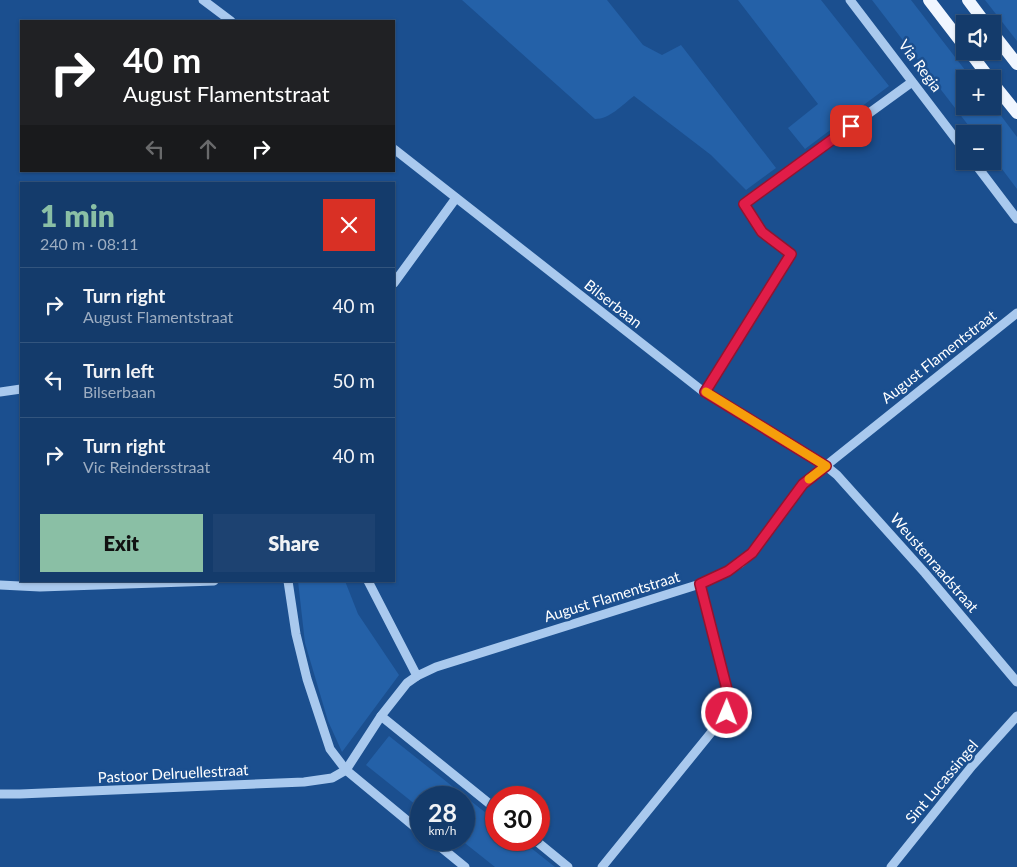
<!DOCTYPE html>
<html lang="en">
<head>
<meta charset="utf-8">
<style>
  body { margin:0; font-family:Lato,sans-serif; background:#1d4271; color:#f1f3f6; height:100vh; display:flex; flex-direction:column; font-size:19px; white-space:nowrap }
  * { box-sizing:border-box; margin:0 }
  p { font-size:16px; color:#9dadc1 }
  .icon { flex:none; width:28px; height:28px; fill:none; stroke:currentColor; stroke-width:2; stroke-linecap:round; stroke-linejoin:round }
  .map { position:relative; flex:1; overflow:hidden }
  .drawer { position:absolute; left:20px; top:182px; width:375px; height:400px; display:flex; flex-direction:column; background:#143b6b; border-radius:0px; box-shadow:0 1px 4px #0004,0 0 0 1px #33557e }
  .drawer>* { flex:none }
  .top-card { position:absolute; left:20px; top:20px; width:375px; height:152px; border-radius:0px; box-shadow:0 1px 4px #0004,0 0 0 1px #33557e; background:#202124; color:#fff; overflow:hidden }
  .buttons { position:absolute; left:956px; top:15px; display:grid; gap:10px }
  .buttons a { display:grid; place-items:center; width:45px; height:45px; border-radius:0px; background:#143b6b; box-shadow:0 1px 4px #0004,0 0 0 1px #33557e; font-size:25px }
  .speed { position:absolute; left:410px; top:786px; display:flex; gap:10px; font-size:25px; font-weight:700; text-align:center }
  .speed>* { display:grid; place-content:center; width:65px; height:65px; border-radius:50%; background:#143b6b; box-shadow:0 1px 4px #0004,0 0 0 1px #33557e; line-height:1 }
  .speed small { font-size:12px; font-weight:400 }
  .speed .limit { border:8px solid #d22; background:#fff; color:#111 }
  .pin { position:absolute; display:grid; place-items:center; width:42px; height:42px; color:#fff; margin:-21px; border-radius:10px; box-shadow:0 2px 8px #0006 }
  .me { position:absolute; width:55px; margin:-28px; rotate:1deg; stroke-linejoin:round; filter:drop-shadow(0 0 4px #0008) }
  .turn { display:flex; align-items:center; gap:18px; height:105px; padding:0 20px; font-size:22px }
  .turn .icon { width:65px; height:65px; stroke-width:2.5 }
  .turn b { display:block; font-size:35px; line-height:42px }
  .lanes { display:flex; align-items:center; height:48px; padding:0 20px; background:#0003; justify-content:center; gap:25px; direction:ltr }
  .lanes .off { opacity:.35 }
  .round { display:grid; place-items:center; flex:none; width:52px; height:52px; border-radius:0px; background:#1d4271 }
  .headline { display:flex; align-items:center; justify-content:space-between; height:85px; padding:0 20px }
  h1 { font-size:30px; font-weight:800; line-height:38px; color:#8abfa5 }
  .button { display:flex; gap:10px; margin-top:auto; padding:10px 20px }
  .button a { flex:1; height:58px; border-radius:0px; background:#8abfa5; color:#111; font-size:20px; font-weight:800; line-height:58px; text-align:center }
  .button a+a { background:#1d4271; color:#f1f3f6 }
  ul { padding:0; list-style:none }
  li { display:flex; align-items:center; gap:15px; height:75px; padding:0 20px; border-top:1px solid #33557e }
  li div { flex:1 }
  li b { display:block; font-size:19px }
  li em { font-style:normal }
  .map>svg:first-child { display:block }
  .green { fill:#2461a8 }
  .lines { fill:none; stroke-linecap:round; stroke-linejoin:round }
  .minor { stroke:#a9c9ee; stroke-width:9 }
  .major { stroke:#f0f6ff; stroke-width:12 }
  .route-casing { stroke:#92132f; stroke-width:12 }
  .route { stroke:#e11d48; stroke-width:9 }
  .slow { stroke:#f59e0b; stroke-width:9 }
  .labels { text-anchor:middle; stroke-width:5; stroke-linejoin:round; paint-order:stroke }
  .street-label { font-size:15px; fill:#fff; stroke:#1b4f8f }
</style>
</head>
<body>
<div class="map">
<svg width="1017" height="867" viewBox="0 0 1017 867">
  <rect width="100%" height="100%" fill="#1b4f8f"/>
  <g class="green">
    <path d="M 462,0 L 607,0 L 643,45 L 662,55 L 681,45 L 776,168 L 746,190 L 711,155 L 634,96 C 622,105 610,119 595,119 Z"/>
    <path d="M 738,0 L 821,0 L 889,86 L 805,149 L 788,128 L 818,104 Z"/>
    <path d="M 872,0 L 911,0 L 972,79 L 965,79 L 965,106 L 993,105 L 1017,137 L 1017,189 L 993,157 L 992,134 L 975,134 Z"/>
    <path d="M 985,0 L 1017,0 L 1017,41 Z"/>
    <path d="M 298,581 L 345,581 L 358,614 L 399,675 L 342,752 L 328,721 L 305,643 Z"/>
    <path d="M 389,736 L 496,821 L 496,840 L 521,840 L 555,867 L 495,867 L 461,840 L 464,840 L 464,798 L 421,798 L 421,809 L 366,765 Z"/>
  </g>
  <g class="lines">
    <g class="minor">
      <path d="M 203,0 L 231,21"/>
      <path d="M 850,0 L 965,151"/>
      <path d="M 394,149 L 705,393 L 826,466 L 837,475 L 925,573 L 1017,682"/>
      <path d="M 973,161 L 1017,219"/>
      <path d="M 394,283 L 456,198"/>
      <path d="M 0,392 L 21,389"/>
      <path d="M 705,393 L 791,254 L 762,232 L 744,204 L 912,82"/>
      <path d="M 288,581 L 296,634 L 307,679 L 330,749 L 346,770 L 421,832"/>
      <path d="M 368,581 L 417,676"/>
      <path d="M 0,585 L 40,587 L 214,581"/>
      <path d="M 381,716 L 496,809"/>
      <path d="M 0,794 L 20,794 L 304,782 L 332,778 L 346,770 L 381,716 L 407,683 L 417,676 L 436,667 L 700,584 L 728,571 L 741,563 L 752,553 L 803,484 L 1017,313"/>
      <path d="M 432,840 L 465,867"/>
      <path d="M 535,840 L 568,867"/>
      <path d="M 602,867 L 727,713 L 730,701 L 700,584"/>
      <path d="M 891,867 L 972,766 L 1017,716"/>
    </g>
    <g class="major">
      <path d="M 929,0 L 965,47"/>
      <path d="M 968,0 L 986,24"/>
      <path d="M 992,32 L 1017,64"/>
      <path d="M 969,51 L 990,79"/>
      <path d="M 992,82 L 1017,113"/>
    </g>
  </g>
  <g class="lines">
    <g class="route-casing">
      <path id="route" d="M 727,713 L 730,701 L 700,584 L 728,571 L 752,553 L 803,484 L 826,466 L 705,392 L 791,254 L 762,232 L 744,204 L 851,126"/>
    </g>
    <use href="#route" class="route"/>
    <path class="slow" d="M 706,392 L 826,466 L 809,479"/>
  </g>
  <g class="labels">
    <g class="street-label">
      <text transform="translate(920 66) rotate(53)" y="5">Via Regia</text>
      <text transform="translate(613 304) rotate(38)" y="5">Bilserbaan</text>
      <text transform="translate(939 357) rotate(-38)" y="5">August Flamentstraat</text>
      <text transform="translate(934 563) rotate(49)" y="5">Weustenraadstraat</text>
      <text transform="translate(612 597) rotate(-17)" y="5">August Flamentstraat</text>
      <text transform="translate(173 774) rotate(-3)" y="5">Pastoor Delruellestraat</text>
      <text transform="translate(942 782) rotate(-50)" y="5">Sint Lucassingel</text>
    </g>
  </g>
</svg>
<div class="buttons">
<a><svg class="icon" aria-label="sound" viewBox="0 0 24 24"><path d="M4 9h4l5-4v14l-5-4H4zM17 9q2 3 0 6"/></svg></a>
<a>+</a>
<a>−</a>
</div>
<div class="speed"><div>28<small>km/h</small></div><div class="limit">30</div></div>
<div class="pin" style="left:851px;top:126px;background:#d93025"><svg class="icon" aria-label="arrive" viewBox="0 0 24 24"><path d="M6 21V4h12l-3 4 3 4H6"/></svg></div>
<svg class="me" style="left:727px;top:713px" viewBox="-20 -20 40 40"><circle r="17" fill="#e11d48" stroke="#fff" stroke-width="3"/><path d="M0-11L8 9 0 5-8 9z" fill="#fff"/></svg>
<div class="top-card">
<div class="turn"><svg class="icon" aria-label="right" viewBox="0 0 24 24"><path d="M7 20v-9h11M14 6l5 5-5 5"/></svg><div><b>40 m</b>August Flamentstraat</div></div>
<div class="lanes"><svg class="icon off" aria-label="left" viewBox="0 0 24 24"><path d="M17 20v-9H6M10 6l-5 5 5 5"/></svg><svg class="icon off" aria-label="ahead" viewBox="0 0 24 24"><path d="M12 20V5M6 11l6-6 6 6"/></svg><svg class="icon" aria-label="right" viewBox="0 0 24 24"><path d="M7 20v-9h11M14 6l5 5-5 5"/></svg></div>
</div>
<section class="drawer">
<div class="headline"><div><h1>1 min</h1><p>240 m · 08:11</p></div><a class="round" style="background:#d93025;color:#fff"><svg class="icon" aria-label="close" viewBox="0 0 24 24"><path d="M6 6l12 12M18 6L6 18"/></svg></a></div>
<ul>
<li><svg class="icon" aria-label="right" viewBox="0 0 24 24"><path d="M7 20v-9h11M14 6l5 5-5 5"/></svg><div><b>Turn right</b><p>August Flamentstraat</p></div><em>40 m</em></li>
<li><svg class="icon" aria-label="left" viewBox="0 0 24 24"><path d="M17 20v-9H6M10 6l-5 5 5 5"/></svg><div><b>Turn left</b><p>Bilserbaan</p></div><em>50 m</em></li>
<li><svg class="icon" aria-label="right" viewBox="0 0 24 24"><path d="M7 20v-9h11M14 6l5 5-5 5"/></svg><div><b>Turn right</b><p>Vic Reindersstraat</p></div><em>40 m</em></li>
</ul>
<div class="button"><a>Exit</a><a>Share</a></div>
</section>
</div>
</body>
</html>
